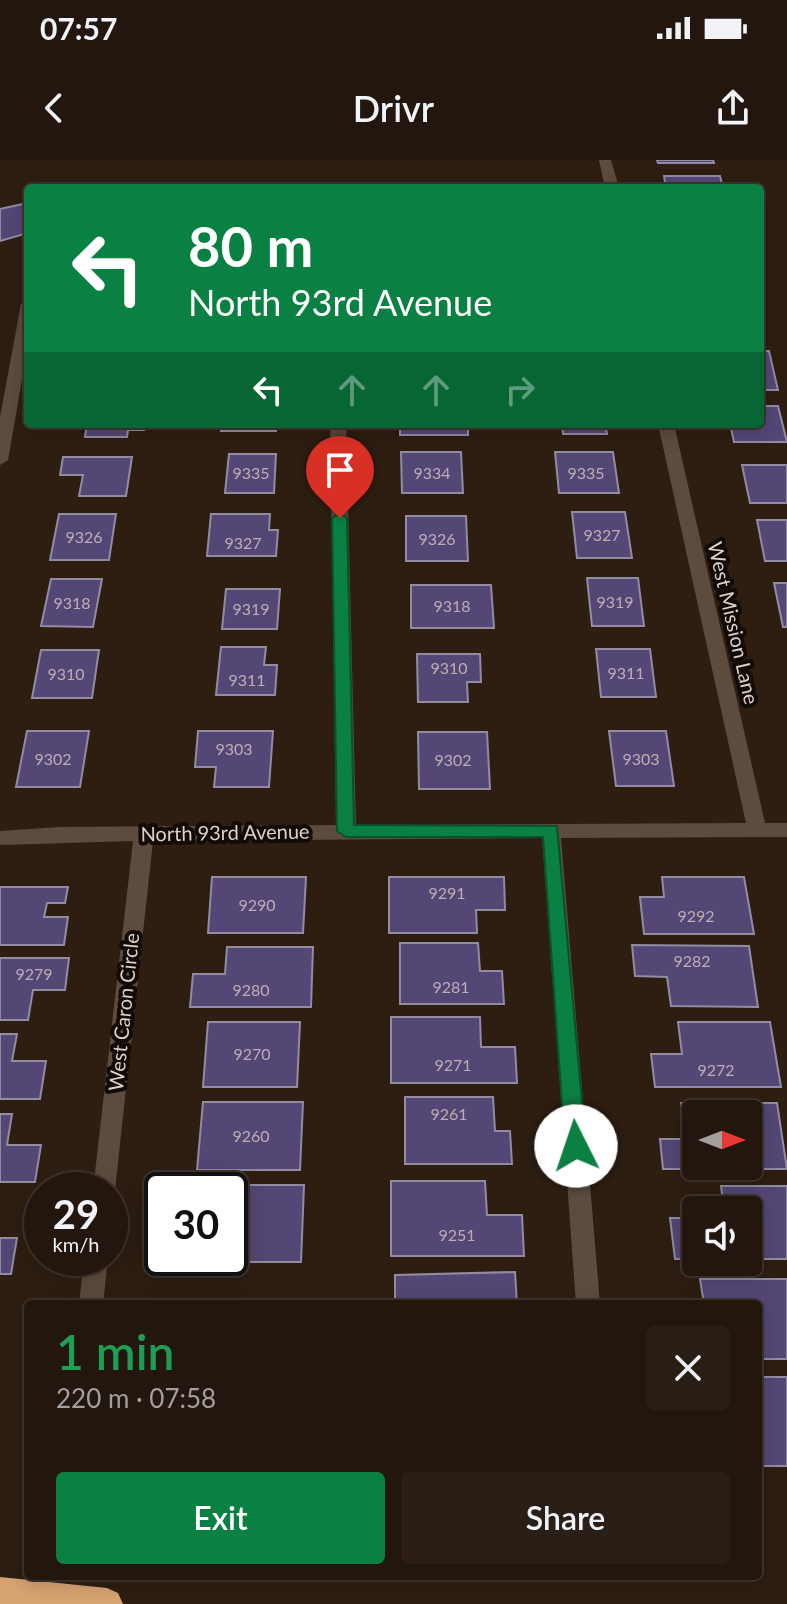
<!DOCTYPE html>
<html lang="en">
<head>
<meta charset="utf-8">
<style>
  body { margin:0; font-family:Lato,sans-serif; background:#2a1f17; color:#f1f3f6; height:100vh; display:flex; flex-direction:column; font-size:30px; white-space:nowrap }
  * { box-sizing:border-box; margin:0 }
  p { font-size:26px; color:#a29f9e }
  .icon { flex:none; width:44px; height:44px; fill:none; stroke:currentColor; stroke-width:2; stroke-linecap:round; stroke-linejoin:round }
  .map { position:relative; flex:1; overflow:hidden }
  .panel { position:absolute; left:24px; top:1140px; width:738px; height:280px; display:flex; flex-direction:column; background:#22160e; border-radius:8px; box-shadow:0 4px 20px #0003,0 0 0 2px #3f352e }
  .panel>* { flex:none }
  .hud { position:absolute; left:24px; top:24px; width:740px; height:244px; border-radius:8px; box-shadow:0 4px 20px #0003,0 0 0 2px #3f352e; background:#0b8043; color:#fff; overflow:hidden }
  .needle { width:52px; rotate:90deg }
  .tools { position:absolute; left:682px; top:940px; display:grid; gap:16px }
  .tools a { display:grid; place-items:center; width:80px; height:80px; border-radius:8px; background:#22160e; box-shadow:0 4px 20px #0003,0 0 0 2px #3f352e; font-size:40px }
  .speed { position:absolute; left:24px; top:1012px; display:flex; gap:16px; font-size:40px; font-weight:700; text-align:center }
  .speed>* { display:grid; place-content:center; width:104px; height:104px; border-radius:50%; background:#22160e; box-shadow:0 4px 20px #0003,0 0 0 2px #3f352e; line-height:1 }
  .speed small { font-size:20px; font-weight:400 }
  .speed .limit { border:4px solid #111; border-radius:12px; background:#fff; color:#111 }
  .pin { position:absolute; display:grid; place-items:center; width:68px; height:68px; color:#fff; margin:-82px -34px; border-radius:50% 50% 50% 0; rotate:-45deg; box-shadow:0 0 8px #0007 }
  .pin .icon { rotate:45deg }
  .me { position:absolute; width:88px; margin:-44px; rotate:356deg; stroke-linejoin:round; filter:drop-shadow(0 0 6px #0008) }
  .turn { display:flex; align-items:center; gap:28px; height:168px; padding:0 32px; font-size:36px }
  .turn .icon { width:104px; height:104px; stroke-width:2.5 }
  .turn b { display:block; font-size:56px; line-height:68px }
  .lanes { display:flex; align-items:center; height:76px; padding:0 32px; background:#0003; justify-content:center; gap:40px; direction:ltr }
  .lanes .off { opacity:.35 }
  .round { display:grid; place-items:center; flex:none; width:84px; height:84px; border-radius:8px; background:#2a1f17 }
  .overview { display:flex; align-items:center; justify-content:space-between; height:136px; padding:0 32px }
  h1 { font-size:48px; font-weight:600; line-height:60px; color:#1e9e55 }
  .primary-button { display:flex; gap:16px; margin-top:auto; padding:16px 32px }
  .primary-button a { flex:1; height:92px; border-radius:8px; background:#0b8043; color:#fff; font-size:32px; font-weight:600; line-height:92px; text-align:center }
  .primary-button a+a { background:#2a1f17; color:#f1f3f6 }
  .status { display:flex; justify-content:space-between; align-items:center; height:56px; padding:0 40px; background:#22160e; direction:ltr }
  .status svg { height:22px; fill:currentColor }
  header { display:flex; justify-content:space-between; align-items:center; height:104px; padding:0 32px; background:#22160e; font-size:36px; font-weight:600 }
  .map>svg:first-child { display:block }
  .building { fill:#544776; stroke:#918ca2; stroke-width:2; fill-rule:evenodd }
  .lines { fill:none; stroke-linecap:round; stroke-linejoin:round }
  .street { fill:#5d4b3e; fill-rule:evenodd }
  .highway { fill:#d8a372; fill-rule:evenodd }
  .route { fill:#0b8043; stroke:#07532c; stroke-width:2 }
  .labels { text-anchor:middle; stroke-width:8; stroke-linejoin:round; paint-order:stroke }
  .number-label { font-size:16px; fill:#bbafb5 }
  .street-label { font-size:20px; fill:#ddd2ca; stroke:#110a05 }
</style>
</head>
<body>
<div class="status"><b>07:57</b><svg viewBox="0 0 49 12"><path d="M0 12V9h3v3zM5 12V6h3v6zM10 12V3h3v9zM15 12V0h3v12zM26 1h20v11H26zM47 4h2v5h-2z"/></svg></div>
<header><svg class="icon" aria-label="back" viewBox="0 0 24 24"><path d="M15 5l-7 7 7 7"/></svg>Drivr<svg class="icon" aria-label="share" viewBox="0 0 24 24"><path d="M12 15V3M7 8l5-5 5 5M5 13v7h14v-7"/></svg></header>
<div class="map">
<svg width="787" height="1444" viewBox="0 0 787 1444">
  <rect width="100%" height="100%" fill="#2e1e12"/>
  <g class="building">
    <path d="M 657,0 L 713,0 L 714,3 L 658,3 Z"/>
    <path d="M 664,16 L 720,16 L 723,28 L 666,28 Z"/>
    <path d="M 27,43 L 28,65 L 23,67 L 28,73 L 0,81 L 0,49 Z"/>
    <path d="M 760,191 L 769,191 L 778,230 L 760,230 Z"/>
    <path d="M 760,246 L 778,246 L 787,282 L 734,282 L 730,264 L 760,264 Z"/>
    <path d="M 87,264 L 145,264 L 144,270 L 128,270 L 127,277 L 85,277 Z"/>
    <path d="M 222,264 L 276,264 L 276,271 L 221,271 Z"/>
    <rect x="400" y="264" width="68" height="11"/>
    <path d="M 562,264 L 605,264 L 607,274 L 563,274 Z"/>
    <path d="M 401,292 L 461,292 L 463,333 L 402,333 Z"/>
    <path d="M 555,292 L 613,292 L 619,333 L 559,333 Z"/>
    <path d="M 229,294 L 276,294 L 274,333 L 225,333 Z"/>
    <path d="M 63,297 L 132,297 L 126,336 L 79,336 L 83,315 L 60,315 Z"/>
    <path d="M 742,305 L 787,305 L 787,343 L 750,343 Z"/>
    <path d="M 572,352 L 625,352 L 632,398 L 577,398 Z"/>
    <path d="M 59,354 L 116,354 L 109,400 L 50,400 Z"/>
    <path d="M 211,354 L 270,354 L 269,370 L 278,370 L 276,396 L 207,396 Z"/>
    <path d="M 406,356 L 466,356 L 468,401 L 406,401 Z"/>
    <path d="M 757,360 L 787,360 L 787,401 L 765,401 Z"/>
    <path d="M 587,418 L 638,418 L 644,466 L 592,466 Z"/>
    <path d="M 51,419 L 102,419 L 93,467 L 41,466 Z"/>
    <path d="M 774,423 L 787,423 L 787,467 L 783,467 Z"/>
    <path d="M 411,425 L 491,425 L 494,468 L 411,468 Z"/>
    <path d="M 226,429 L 280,429 L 277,469 L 222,469 Z"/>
    <path d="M 221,487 L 266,487 L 264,505 L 277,505 L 275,535 L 216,535 Z"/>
    <path d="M 596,489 L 650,489 L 656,537 L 601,537 Z"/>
    <path d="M 41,490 L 99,490 L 92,538 L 32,538 Z"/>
    <path d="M 417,494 L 480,494 L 481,522 L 467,522 L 468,542 L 418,542 Z"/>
    <path d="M 27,571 L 89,571 L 80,627 L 16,627 Z"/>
    <path d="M 198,571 L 273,571 L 269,627 L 214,627 L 216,607 L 195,607 Z"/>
    <path d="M 609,571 L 666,571 L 674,626 L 616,626 Z"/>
    <path d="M 418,572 L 487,572 L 490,629 L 419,629 Z"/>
    <path d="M 212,717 L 306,717 L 303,773 L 208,773 Z"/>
    <path d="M 389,717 L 504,717 L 505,750 L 476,750 L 477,773 L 389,773 Z"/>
    <path d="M 662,717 L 744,717 L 754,774 L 644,774 L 640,737 L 664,737 Z"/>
    <path d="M 0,727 L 68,727 L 65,743 L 47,743 L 44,757 L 68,757 L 64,785 L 0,785 Z"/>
    <path d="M 400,783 L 478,783 L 480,811 L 502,811 L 504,844 L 400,844 Z"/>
    <path d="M 632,785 L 749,786 L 758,847 L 671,846 L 667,817 L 635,816 Z"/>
    <path d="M 227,787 L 313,787 L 311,847 L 190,847 L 193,814 L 225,814 Z"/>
    <path d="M 0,798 L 69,798 L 65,830 L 33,830 L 28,860 L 0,860 Z"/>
    <path d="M 391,857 L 480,857 L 481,887 L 515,887 L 517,923 L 391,923 Z"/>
    <path d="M 208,862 L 300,862 L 297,927 L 203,927 Z"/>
    <path d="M 678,862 L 770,862 L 781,927 L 655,927 L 651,894 L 682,894 Z"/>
    <path d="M 0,874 L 17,874 L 12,901 L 46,901 L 40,939 L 0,939 Z"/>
    <path d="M 405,937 L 493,937 L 495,971 L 510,971 L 512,1004 L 405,1004 Z"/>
    <path d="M 203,942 L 303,942 L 300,1010 L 197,1010 Z"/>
    <path d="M 681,943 L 777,943 L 787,1009 L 663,1009 L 660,979 L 686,979 ZM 696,954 L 748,954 L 748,1006 L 696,1006 Z"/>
    <path d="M 0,954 L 12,954 L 7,985 L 41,985 L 35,1022 L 0,1022 Z"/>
    <path d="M 391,1021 L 485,1021 L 487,1055 L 522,1055 L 524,1096 L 391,1096 Z"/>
    <path d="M 206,1025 L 304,1025 L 301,1102 L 164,1102 L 164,1098 L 230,1098 L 230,1030 L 206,1030 Z"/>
    <path d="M 721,1026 L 787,1026 L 787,1099 L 748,1099 L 748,1050 L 724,1050 Z"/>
    <path d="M 670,1058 L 696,1058 L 696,1099 L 675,1099 Z"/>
    <path d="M 0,1078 L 17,1078 L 11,1114 L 0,1114 Z"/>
    <path d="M 515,1112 L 517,1144 L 395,1144 L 395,1115 Z"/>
    <path d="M 700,1119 L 787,1119 L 787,1199 L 758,1199 L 758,1144 L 704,1144 Z"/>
    <rect x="758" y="1217" width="29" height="89"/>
  </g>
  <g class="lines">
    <g class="street">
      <path d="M 599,0 L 611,0 L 619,28 L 605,28 Z"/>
      <path d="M 28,140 L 28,185 L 8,300 L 0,305 L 0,257 L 21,144 Z"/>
      <path d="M 330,264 L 346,264 L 356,665 L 746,663 L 658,264 L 674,264 L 765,663 L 787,663 L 787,677 L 561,678 L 600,1144 L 576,1144 L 542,678 L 153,681 L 115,1030 L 110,1038 L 110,1030 L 93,1030 L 133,681 L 0,685 L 0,671 L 60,667 L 336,665 Z"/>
      <path d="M 84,1098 L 108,1098 L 103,1144 L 79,1144 Z"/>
    </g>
    <path class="highway" d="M 0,1417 L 107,1428 L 118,1433 L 123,1444 L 0,1444 Z"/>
  </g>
  <path class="route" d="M 340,353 L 347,358 L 354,665 L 557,666 L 586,986 L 583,992 L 568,992 L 565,986 L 543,677 L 346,677 L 337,671 L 332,358 Z"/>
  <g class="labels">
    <g class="number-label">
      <text x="251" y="319">9335</text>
      <text x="432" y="319">9334</text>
      <text x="586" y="319">9335</text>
      <text x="602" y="381">9327</text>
      <text x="84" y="383">9326</text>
      <text x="437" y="385">9326</text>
      <text x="243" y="389">9327</text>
      <text x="615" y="448">9319</text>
      <text x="72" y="449">9318</text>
      <text x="452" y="452">9318</text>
      <text x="251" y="455">9319</text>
      <text x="449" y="514">9310</text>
      <text x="626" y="519">9311</text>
      <text x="66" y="520">9310</text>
      <text x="247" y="526">9311</text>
      <text x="234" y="595">9303</text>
      <text x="53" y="605">9302</text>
      <text x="641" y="605">9303</text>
      <text x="453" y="606">9302</text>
      <text x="447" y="739">9291</text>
      <text x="257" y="751">9290</text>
      <text x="696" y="762">9292</text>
      <text x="692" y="807">9282</text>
      <text x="34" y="820">9279</text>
      <text x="451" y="833">9281</text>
      <text x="251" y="836">9280</text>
      <text x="252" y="900">9270</text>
      <text x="453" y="911">9271</text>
      <text x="716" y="916">9272</text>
      <text x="449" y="960">9261</text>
      <text x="251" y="982">9260</text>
      <text x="457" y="1081">9251</text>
    </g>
    <g class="street-label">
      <text transform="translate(733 463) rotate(77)" y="7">West Mission Lane</text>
      <text transform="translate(225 673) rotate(-1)" y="7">North 93rd Avenue</text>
      <text transform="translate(124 852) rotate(-84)" y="7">West Caron Circle</text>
    </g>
  </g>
</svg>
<div class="tools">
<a><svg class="needle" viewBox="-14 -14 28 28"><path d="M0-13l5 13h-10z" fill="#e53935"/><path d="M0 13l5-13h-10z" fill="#a29f9e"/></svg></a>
<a><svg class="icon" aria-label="sound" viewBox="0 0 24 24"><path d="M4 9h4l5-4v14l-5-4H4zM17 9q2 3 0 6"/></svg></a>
</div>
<div class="speed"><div>29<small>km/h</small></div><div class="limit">30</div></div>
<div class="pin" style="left:340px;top:358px;background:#d93025"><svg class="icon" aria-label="arrive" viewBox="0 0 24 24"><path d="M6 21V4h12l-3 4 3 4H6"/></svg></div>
<svg class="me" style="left:576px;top:986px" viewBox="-20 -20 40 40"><circle r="19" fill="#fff"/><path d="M0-13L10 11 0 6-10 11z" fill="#0b8043"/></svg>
<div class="hud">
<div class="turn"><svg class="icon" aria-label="left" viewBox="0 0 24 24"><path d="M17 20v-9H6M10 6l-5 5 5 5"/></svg><div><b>80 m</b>North 93rd Avenue</div></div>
<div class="lanes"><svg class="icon" aria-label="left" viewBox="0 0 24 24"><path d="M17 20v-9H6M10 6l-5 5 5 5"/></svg><svg class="icon off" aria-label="ahead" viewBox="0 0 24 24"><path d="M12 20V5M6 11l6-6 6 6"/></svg><svg class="icon off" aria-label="ahead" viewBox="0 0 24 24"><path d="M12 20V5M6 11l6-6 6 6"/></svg><svg class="icon off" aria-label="right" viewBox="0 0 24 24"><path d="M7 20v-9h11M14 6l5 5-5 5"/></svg></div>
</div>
<section class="panel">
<div class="overview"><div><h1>1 min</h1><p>220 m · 07:58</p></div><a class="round"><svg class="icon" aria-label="close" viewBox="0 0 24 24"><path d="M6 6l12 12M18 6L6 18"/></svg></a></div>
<div class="primary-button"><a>Exit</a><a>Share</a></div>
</section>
</div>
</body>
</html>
